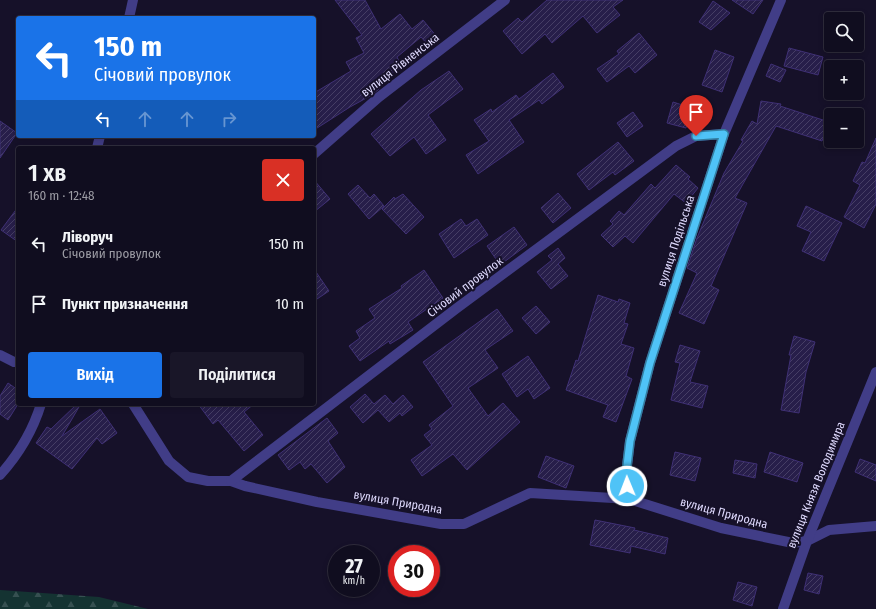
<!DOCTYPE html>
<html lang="uk">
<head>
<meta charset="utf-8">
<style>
  body { margin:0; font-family:"Fira Sans Condensed",sans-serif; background:#191628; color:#f1f3f6; height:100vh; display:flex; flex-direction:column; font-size:15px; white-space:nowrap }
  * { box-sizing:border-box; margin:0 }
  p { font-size:13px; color:#9c9ca4 }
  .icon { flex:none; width:22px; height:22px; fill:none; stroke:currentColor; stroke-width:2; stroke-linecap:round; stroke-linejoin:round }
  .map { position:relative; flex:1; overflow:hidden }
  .details { position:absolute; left:16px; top:146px; width:300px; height:260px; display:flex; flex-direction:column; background:#100d1f; border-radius:4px; box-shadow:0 2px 6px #0003,0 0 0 1px #302d3d }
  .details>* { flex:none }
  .guide { position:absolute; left:16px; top:16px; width:300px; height:122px; border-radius:4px; box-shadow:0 2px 6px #0003,0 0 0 1px #302d3d; background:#1a73e8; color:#fff; overflow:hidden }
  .buttons { position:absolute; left:824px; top:12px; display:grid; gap:8px }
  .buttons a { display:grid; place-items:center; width:40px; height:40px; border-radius:4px; background:#100d1f; box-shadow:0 2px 6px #0003,0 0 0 1px #302d3d; font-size:20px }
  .speed { position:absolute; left:328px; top:545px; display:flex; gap:8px; font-size:20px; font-weight:700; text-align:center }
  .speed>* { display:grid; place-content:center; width:52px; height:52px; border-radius:50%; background:#100d1f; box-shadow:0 2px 6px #0003,0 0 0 1px #302d3d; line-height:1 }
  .speed small { font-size:10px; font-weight:400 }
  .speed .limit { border:6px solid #d22; background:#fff; color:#111 }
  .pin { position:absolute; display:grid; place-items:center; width:34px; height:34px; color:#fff; margin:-41px -17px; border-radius:50% 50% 50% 0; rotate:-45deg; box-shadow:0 0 4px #0007 }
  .pin .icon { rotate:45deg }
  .me { position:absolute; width:44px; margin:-22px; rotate:359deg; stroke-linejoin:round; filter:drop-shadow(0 0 3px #0008) }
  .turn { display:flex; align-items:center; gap:14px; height:84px; padding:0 12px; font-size:18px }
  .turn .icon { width:52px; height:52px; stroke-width:2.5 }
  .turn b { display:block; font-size:28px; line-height:34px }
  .lanes { display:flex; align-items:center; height:38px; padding:0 12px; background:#0003; justify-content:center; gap:20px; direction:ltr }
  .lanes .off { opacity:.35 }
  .round { display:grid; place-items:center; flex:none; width:42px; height:42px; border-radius:4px; background:#191628 }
  .summary { display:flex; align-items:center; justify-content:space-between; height:68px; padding:0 12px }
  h1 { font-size:24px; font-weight:600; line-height:30px }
  .action { display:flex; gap:8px; margin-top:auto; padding:8px 12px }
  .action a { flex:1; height:46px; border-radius:4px; background:#1a73e8; color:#fff; font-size:16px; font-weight:600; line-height:46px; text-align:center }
  .action a+a { background:#191628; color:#f1f3f6 }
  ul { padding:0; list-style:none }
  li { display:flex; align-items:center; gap:12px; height:60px; padding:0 12px }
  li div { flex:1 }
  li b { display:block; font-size:15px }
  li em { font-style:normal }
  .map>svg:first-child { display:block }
  .forest { fill:url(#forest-firs) }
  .building { fill:url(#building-hatch); stroke:#3f3075 }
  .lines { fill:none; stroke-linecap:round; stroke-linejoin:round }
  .minor { stroke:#413d87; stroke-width:10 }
  .route-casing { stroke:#337fa1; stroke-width:10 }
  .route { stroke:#4fc3f7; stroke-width:7 }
  .labels { text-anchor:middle; stroke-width:4; stroke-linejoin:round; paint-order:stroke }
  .street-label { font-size:12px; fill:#dfdafe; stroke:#161129 }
</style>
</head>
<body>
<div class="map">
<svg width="876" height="609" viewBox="0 0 876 609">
  <defs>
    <pattern id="forest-firs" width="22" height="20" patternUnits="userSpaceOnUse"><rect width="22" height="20" fill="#143332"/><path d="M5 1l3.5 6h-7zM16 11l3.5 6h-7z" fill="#365051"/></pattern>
    <pattern id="building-hatch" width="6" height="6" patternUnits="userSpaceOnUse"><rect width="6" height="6" fill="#271e4a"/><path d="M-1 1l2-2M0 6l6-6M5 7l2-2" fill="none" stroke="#463e65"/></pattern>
  </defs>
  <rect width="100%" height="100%" fill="#161129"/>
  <path class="forest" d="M 0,590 L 99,597 L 148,609 L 0,609 Z"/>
  <g class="building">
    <path d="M 335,0 L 365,0 L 381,29 L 400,14 L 412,29 L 423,20 L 437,37 L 428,45 L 421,37 L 397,57 L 402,67 L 376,82 L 379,89 L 370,96 L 350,107 L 314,130 L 314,93 L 351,71 L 346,62 L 364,53 L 356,38 L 362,35 Z"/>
    <path d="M 547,0 L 623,0 L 613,7 L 620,15 L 597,33 L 583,16 L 552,43 L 545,34 L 522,54 L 503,31 L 518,18 L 522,22 Z"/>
    <path d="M 732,0 L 763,0 L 753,14 Z"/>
    <path d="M 713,1 L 730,13 L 711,30 L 699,22 Z"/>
    <path d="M 639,33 L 657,55 L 635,73 L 629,66 L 607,82 L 597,69 L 619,54 L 617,51 Z"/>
    <path d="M 789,48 L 823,57 L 818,75 L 784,66 Z"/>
    <path d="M 715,50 L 734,57 L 722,92 L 702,85 Z"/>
    <path d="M 771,64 L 786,70 L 780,82 L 766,76 Z"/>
    <path d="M 449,71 L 463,89 L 428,115 L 446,140 L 426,154 L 414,137 L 390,156 L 371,134 L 421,90 Z"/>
    <path d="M 553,73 L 564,87 L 542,104 L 539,100 L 509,120 L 524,142 L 478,174 L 466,155 L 489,141 L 474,120 L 491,109 L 492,112 L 516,95 L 519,99 Z"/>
    <path d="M 761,101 L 781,104 L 780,106 L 829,122 L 822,141 L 776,126 L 735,198 L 747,203 L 711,286 L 719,290 L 704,324 L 679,313 L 697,273 L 687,268 L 697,238 L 724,173 L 743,141 L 741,140 L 752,121 L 757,124 Z"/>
    <path d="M 673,102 L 692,108 L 686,128 L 667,123 Z"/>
    <path d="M 633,112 L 643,126 L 627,137 L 617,123 Z"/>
    <path d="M 0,121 L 17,133 L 0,158 Z"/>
    <path d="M 876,138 L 876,204 L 864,228 L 844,217 L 860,185 L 853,181 L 862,162 L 865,163 Z"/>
    <path d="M 618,142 L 634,161 L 615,175 L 613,172 L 589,190 L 577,174 Z"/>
    <path d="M 676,165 L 690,177 L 688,179 L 698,188 L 686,203 L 674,194 L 633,243 L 625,236 L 613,247 L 601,235 L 613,224 L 610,221 L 619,211 L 624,215 L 651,184 L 655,188 Z"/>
    <path d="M 314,180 L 330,199 L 314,212 Z"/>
    <path d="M 358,185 L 370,198 L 374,194 L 384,206 L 369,219 L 348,194 Z"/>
    <path d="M 558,193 L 571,208 L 553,223 L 541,208 Z"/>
    <path d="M 403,194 L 424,217 L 406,234 L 382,209 L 394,197 L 395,199 Z"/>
    <path d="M 806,206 L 842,223 L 824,261 L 802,251 L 811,232 L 797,226 Z"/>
    <path d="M 18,207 L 18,242 L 1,230 Z"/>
    <path d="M 461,219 L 466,226 L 477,219 L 488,235 L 454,258 L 439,234 Z"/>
    <path d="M 514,227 L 527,245 L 500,265 L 487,246 Z"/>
    <path d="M 558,248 L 565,258 L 558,264 L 568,276 L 551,289 L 537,272 L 552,260 L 548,256 Z"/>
    <path d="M 314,269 L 329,291 L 314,301 Z"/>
    <path d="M 424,270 L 443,298 L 408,322 L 413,330 L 390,344 L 389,341 L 360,361 L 349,346 L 360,338 L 356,331 L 375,318 L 369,309 L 402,288 L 401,286 Z"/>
    <path d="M 598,295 L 618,302 L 619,299 L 630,303 L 624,323 L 628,324 L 621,344 L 634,348 L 626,376 L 632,379 L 616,422 L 603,417 L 608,405 L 566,390 L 576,360 L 578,361 Z"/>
    <path d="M 536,306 L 550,322 L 536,334 L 522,318 Z"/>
    <path d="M 497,309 L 513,331 L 485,350 L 498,368 L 468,388 L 488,416 L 503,403 L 520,422 L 467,470 L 453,454 L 422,476 L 411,460 L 432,445 L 424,435 L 432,429 L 429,425 L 453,406 L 423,362 Z"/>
    <path d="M 794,336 L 815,342 L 806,372 L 799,413 L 781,410 L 791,355 L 789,355 Z"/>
    <path d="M 680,345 L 700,351 L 690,382 L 708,386 L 702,408 L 671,400 L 680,363 L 675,362 Z"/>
    <path d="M 528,356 L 550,388 L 534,399 L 528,389 L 517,397 L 502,374 Z"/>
    <path d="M 8,383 L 18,390 L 18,404 L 8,420 L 0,414 L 0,396 Z"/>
    <path d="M 365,394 L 374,404 L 385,395 L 393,404 L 403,395 L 413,407 L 402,416 L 400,413 L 389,422 L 378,410 L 363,423 L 350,407 Z"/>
    <path d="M 198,404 L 254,404 L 244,412 L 263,435 L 244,451 L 218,420 L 213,424 Z"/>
    <path d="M 76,405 L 79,407 L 62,436 L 100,409 L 117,433 L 102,444 L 97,438 L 72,469 L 36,443 L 47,427 L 51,429 Z"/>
    <path d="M 327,418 L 338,433 L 328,441 L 345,467 L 327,483 L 311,464 L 305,469 L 300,462 L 289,470 L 278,455 Z"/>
    <path d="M 675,452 L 701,458 L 695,481 L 670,475 Z"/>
    <path d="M 770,452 L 803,463 L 797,482 L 764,472 Z"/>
    <path d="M 546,456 L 574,466 L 566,488 L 538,477 Z"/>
    <path d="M 860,459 L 876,465 L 876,481 L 855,472 Z"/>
    <path d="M 735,460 L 757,464 L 755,478 L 733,473 Z"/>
    <path d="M 595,520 L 635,528 L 634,530 L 668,538 L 665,554 L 631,546 L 630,553 L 590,545 Z"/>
    <path d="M 808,573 L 823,576 L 819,594 L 804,590 Z"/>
    <path d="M 738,582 L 757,587 L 752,606 L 733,600 Z"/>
  </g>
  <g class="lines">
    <g class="minor">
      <path d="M 129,18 L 133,0"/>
      <path d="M 97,148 L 100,136"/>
      <path d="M 314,154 L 379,97 L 505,0"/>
      <path d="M 0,355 L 14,362 L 18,362"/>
      <path d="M 133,404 L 169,461 L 188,477 L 208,481 L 231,481 L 245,486 L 317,502 L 441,524 L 464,524 L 530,493 L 629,499 L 721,528 L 793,543 L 807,541 L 829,530 L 876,526"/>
      <path d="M 0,475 C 18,455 33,430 41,404"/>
      <path d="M 231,481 L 457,308 L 676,146 L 696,136 L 724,134"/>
      <path d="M 629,499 L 626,474 L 630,441 L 650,363 L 724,134 L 781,0"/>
      <path d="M 783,609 L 807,541 L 876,372"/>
    </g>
  </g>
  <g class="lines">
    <g class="route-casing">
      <path id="route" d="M 627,486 L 626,474 L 630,441 L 650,363 L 724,134 L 696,136"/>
    </g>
    <use href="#route" class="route"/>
  </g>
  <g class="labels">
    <g class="street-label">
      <text transform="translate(400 65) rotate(-38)" y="4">вулиця Рівненська</text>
      <text transform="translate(676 241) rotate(-72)" y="4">вулиця Подільська</text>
      <text transform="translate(465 287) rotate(-37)" y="4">Січовий провулок</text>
      <text transform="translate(816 485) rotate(-68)" y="4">вулиця Князя Володимира</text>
      <text transform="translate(398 502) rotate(10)" y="4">вулиця Природна</text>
      <text transform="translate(724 513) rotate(15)" y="4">вулиця Природна</text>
    </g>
  </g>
</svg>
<div class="buttons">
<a><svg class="icon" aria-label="search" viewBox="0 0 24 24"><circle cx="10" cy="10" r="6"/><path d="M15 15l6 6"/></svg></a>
<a>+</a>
<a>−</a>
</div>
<div class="speed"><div>27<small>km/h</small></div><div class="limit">30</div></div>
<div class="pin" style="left:696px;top:136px;background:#d93025"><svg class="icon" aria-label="arrive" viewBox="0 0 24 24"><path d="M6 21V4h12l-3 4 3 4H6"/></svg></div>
<svg class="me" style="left:627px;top:486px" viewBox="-20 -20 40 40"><circle r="17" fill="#4fc3f7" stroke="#fff" stroke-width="3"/><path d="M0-11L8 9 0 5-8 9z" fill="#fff"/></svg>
<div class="guide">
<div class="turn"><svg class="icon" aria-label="left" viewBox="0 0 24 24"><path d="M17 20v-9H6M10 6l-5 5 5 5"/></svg><div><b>150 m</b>Січовий провулок</div></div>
<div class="lanes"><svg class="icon" aria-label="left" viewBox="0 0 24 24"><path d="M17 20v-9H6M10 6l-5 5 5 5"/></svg><svg class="icon off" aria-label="ahead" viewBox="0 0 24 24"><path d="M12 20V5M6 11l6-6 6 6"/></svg><svg class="icon off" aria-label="ahead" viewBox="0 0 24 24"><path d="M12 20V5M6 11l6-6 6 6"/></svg><svg class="icon off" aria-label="right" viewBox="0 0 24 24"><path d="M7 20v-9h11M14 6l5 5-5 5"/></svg></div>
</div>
<section class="details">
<div class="summary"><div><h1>1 хв</h1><p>160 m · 12:48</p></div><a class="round" style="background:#d93025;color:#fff"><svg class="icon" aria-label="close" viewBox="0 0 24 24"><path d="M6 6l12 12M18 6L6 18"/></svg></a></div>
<ul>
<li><svg class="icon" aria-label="left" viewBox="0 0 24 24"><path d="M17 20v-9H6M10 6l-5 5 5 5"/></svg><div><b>Ліворуч</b><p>Січовий провулок</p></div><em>150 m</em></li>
<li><svg class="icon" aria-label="arrive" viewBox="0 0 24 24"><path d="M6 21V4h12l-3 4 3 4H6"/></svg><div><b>Пункт призначення</b></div><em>10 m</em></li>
</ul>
<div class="action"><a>Вихід</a><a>Поділитися</a></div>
</section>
</div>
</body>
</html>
